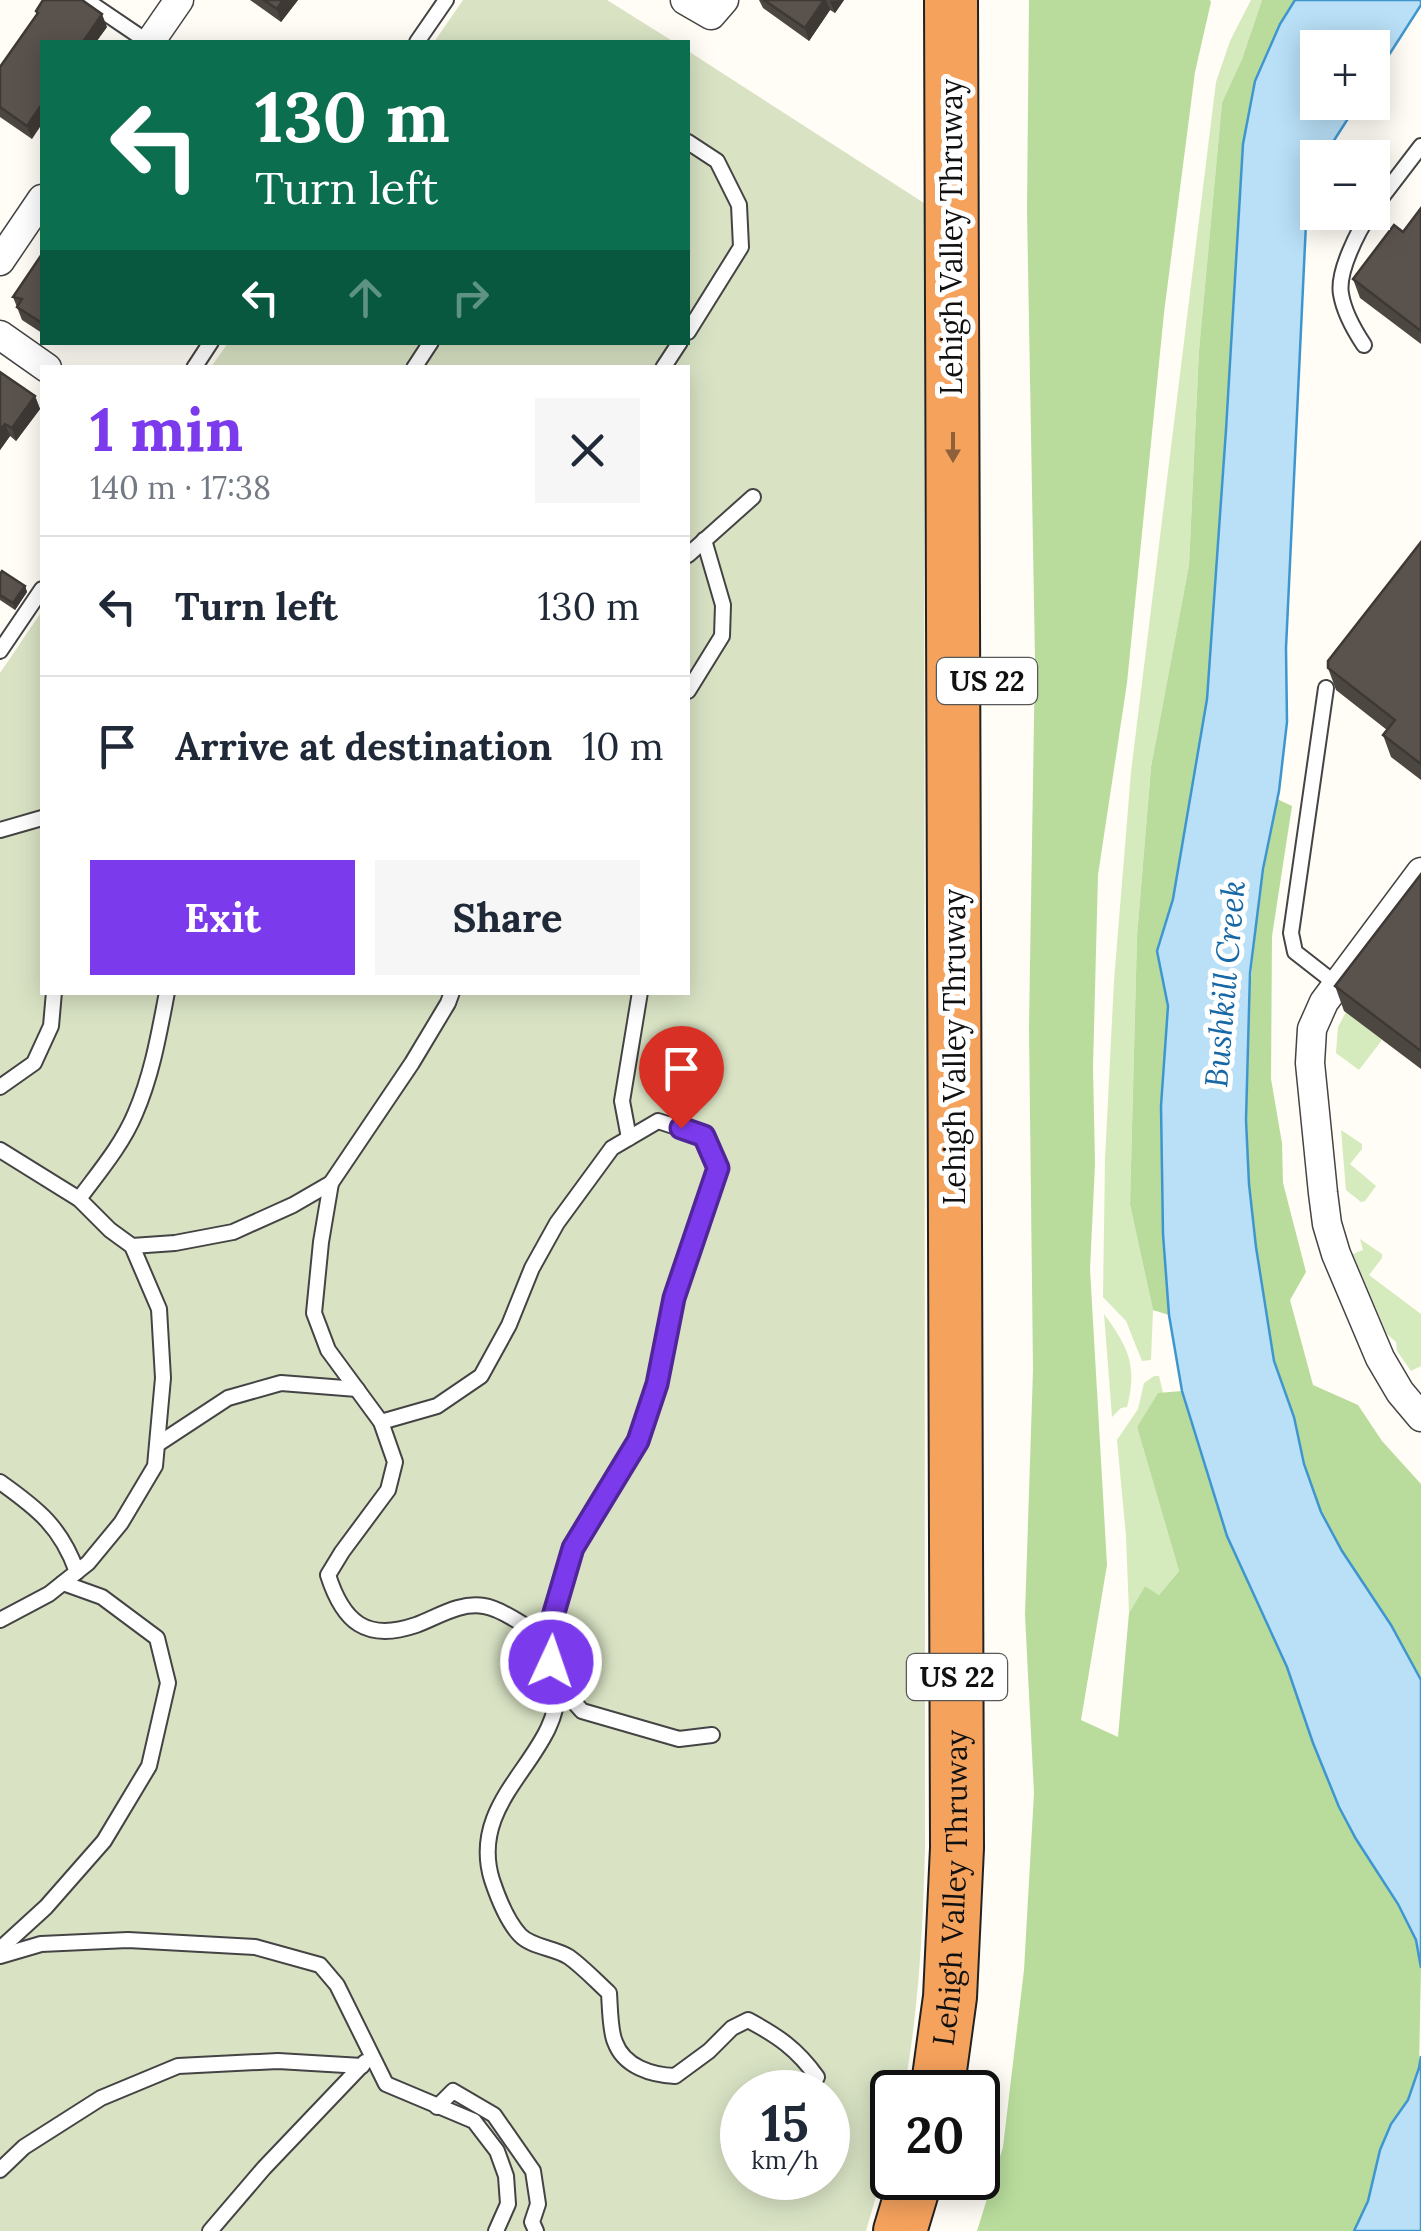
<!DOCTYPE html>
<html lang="en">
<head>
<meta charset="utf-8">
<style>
  body { margin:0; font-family:Lora,serif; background:#f6f6f7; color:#1f2937; height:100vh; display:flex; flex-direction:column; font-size:38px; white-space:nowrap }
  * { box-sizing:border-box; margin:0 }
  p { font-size:32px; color:#747a83 }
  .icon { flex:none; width:55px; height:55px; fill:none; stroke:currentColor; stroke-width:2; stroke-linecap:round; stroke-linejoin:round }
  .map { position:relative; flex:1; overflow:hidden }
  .details { position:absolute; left:40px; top:365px; width:650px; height:630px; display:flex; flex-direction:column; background:#fff; border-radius:0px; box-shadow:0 5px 25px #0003 }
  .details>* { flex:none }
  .top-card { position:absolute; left:40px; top:40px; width:650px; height:305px; border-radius:0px; box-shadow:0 5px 25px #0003; background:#0b6e4f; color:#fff; overflow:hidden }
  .fabs { position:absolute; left:1300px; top:30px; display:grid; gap:20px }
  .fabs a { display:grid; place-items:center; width:90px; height:90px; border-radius:0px; background:#fff; box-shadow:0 5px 25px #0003; font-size:50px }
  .speed { position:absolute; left:720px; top:2070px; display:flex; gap:20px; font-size:50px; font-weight:700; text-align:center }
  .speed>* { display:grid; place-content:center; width:130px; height:130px; border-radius:50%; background:#fff; box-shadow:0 5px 25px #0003; line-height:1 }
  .speed small { font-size:25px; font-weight:400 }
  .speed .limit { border:5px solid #111; border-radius:15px; background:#fff; color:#111 }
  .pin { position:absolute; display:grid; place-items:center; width:85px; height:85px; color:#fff; margin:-102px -42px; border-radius:50% 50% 50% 0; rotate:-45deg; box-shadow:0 0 10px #0007 }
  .pin .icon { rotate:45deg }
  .me { position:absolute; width:110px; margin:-55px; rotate:3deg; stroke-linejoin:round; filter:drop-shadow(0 0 8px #0008) }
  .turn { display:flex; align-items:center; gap:35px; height:210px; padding:0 50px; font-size:45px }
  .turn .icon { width:130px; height:130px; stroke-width:2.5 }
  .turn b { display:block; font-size:70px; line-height:85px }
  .lanes { display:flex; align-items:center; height:95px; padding:0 50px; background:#0003; justify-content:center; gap:50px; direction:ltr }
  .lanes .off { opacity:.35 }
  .round { display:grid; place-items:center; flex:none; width:105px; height:105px; border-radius:0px; background:#f6f6f7 }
  .overview { display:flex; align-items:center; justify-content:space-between; height:170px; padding:0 50px }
  h1 { font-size:60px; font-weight:700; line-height:75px; color:#7c3aed }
  .primary-button { display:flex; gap:20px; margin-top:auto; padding:20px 50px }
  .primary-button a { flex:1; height:115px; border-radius:0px; background:#7c3aed; color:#fff; font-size:40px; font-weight:700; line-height:115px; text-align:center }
  .primary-button a+a { background:#f6f6f7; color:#1f2937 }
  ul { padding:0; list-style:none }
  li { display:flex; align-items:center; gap:30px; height:140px; padding:0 50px; border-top:2px solid #e0e1e3 }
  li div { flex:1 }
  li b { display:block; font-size:38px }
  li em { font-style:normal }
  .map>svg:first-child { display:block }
  .green { fill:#d5ebbd }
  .forest { fill:#b9dc9c }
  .cemetery { fill:#d9e3c4; fill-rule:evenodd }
  .water { fill:#b9e0f7; stroke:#3f96cf; stroke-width:2.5 }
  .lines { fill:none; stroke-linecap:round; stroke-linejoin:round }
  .service-casing { stroke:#444; stroke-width:18 }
  .minor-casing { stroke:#444; stroke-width:31 }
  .motorway-casing { stroke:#222; stroke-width:56 }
  .service { stroke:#fff; stroke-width:14 }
  .minor { stroke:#fff; stroke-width:28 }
  .motorway { stroke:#f5a25d; stroke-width:52 }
  .wall { fill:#4d4742 }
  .shaded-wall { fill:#3f3936 }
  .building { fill:#5a524d; stroke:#3f3936; stroke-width:2.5 }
  .oneway { fill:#8e613b }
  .route-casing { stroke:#51269a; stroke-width:25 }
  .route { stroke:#7c3aed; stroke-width:18 }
  .labels { text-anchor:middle; stroke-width:10; stroke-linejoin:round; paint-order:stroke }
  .shield { fill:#fff; stroke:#585858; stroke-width:2.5 }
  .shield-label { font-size:28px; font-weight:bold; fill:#111 }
  .street-label { font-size:30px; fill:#111; stroke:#fff }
  .water-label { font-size:32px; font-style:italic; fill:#1768a6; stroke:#fff }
</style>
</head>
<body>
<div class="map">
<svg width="1421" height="2231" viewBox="0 0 1421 2231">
  <rect width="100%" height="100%" fill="#fffdf5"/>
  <g class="green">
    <path d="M 1251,0 L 1262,0 L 1242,59 L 1222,104 L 1199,350 L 1189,565 L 1151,767 L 1137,936 L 1130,1205 L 1153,1310 L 1151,1360 L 1142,1361 L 1126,1321 L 1103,1297 L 1105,1159 L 1114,981 L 1131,772 L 1216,82 L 1230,41 Z"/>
    <path d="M 1346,1012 L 1382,1040 L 1359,1070 L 1336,1053 L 1338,1027 Z"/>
    <path d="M 1341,1130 L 1362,1144 L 1362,1149 L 1350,1164 L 1376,1186 L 1365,1201 L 1361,1202 L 1346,1190 Z"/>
    <path d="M 1360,1239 L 1382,1254 L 1382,1258 L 1369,1275 L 1421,1314 L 1421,1366 L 1411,1371 L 1397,1351 L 1396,1342 L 1387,1334 L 1353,1254 L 1363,1250 Z"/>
    <path d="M 1104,1314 C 1128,1347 1138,1366 1127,1407 L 1121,1408 L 1112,1417 Z"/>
    <path d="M 1154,1376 L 1159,1376 L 1163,1393 L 1158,1394 L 1137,1427 L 1179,1571 L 1159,1595 L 1145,1586 L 1129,1613 L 1126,1536 L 1117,1440 L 1138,1409 L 1144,1383 Z"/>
  </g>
  <g class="forest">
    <path d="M 1029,0 L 1210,0 L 1211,2 L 1195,72 L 1164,313 L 1127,683 L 1098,875 L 1093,1067 L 1095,1164 L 1090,1269 L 1107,1565 L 1081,1720 L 1118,1737 L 1129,1613 L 1145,1586 L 1159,1595 L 1179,1571 L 1137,1427 L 1158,1393 L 1182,1391 L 1227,1536 L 1287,1667 L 1313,1743 L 1339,1807 L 1356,1839 L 1398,1904 L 1416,1941 L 1421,1968 L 1419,2068 L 1408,2100 L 1391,2124 L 1380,2150 L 1368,2201 L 1354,2231 L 977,2231 L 1003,2147 L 1024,1970 L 1034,1793 L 1025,1615 L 1033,1370 L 1029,1027 L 1035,659 L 1027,210 Z"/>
    <path d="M 1262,0 L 1295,0 L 1280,24 L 1243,144 L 1226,430 L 1207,699 L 1173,899 L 1157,951 L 1168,1006 L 1161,1106 L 1163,1234 L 1169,1315 L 1153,1310 L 1130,1205 L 1137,936 L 1151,767 L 1189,565 L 1199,350 L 1222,103 L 1242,59 Z"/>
    <path d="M 1277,799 L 1292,806 L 1272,936 L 1271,1079 L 1282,1143 L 1283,1183 L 1306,1272 L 1290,1300 L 1313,1385 L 1358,1405 L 1382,1441 L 1421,1484 L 1421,1680 C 1410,1660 1400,1639 1388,1620 C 1365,1585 1337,1550 1320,1510 C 1307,1480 1302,1447 1293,1415 C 1287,1396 1278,1377 1274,1358 C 1235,1174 1239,982 1277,799 Z"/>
  </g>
  <g class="cemetery">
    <path d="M 463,0 L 607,0 L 674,42 L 434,42 Z"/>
    <path d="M 688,51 L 924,203 L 925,1848 C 923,1928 919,2006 905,2085 L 904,2092 L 892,2092 L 892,2141 L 866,2231 L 0,2231 L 0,673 L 42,611 L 42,992 L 688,992 L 688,368 L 211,367 L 228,343 L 688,342 ZM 742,2092 L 828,2092 L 828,2178 L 742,2178 Z"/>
  </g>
  <g class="water">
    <path d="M 1295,0 L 1421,0 L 1421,5 L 1373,80 L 1372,48 L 1318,48 L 1318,102 L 1358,103 L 1331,145 L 1326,157 L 1318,158 L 1317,179 L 1306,223 L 1286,648 L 1287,722 L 1279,791 L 1263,869 L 1250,973 L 1246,1120 L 1249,1184 L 1256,1247 L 1274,1361 L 1294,1417 L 1304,1464 L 1321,1512 L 1342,1551 L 1391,1625 L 1421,1680 L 1421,1968 L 1416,1940 L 1398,1904 L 1356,1839 L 1339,1807 L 1313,1743 L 1287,1667 L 1227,1536 L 1182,1391 L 1169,1315 L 1163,1234 L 1161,1106 L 1168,1006 L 1157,951 L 1173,899 L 1207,699 L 1226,430 L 1243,144 L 1255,81 L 1280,24 Z"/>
    <path d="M 1421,2056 L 1421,2231 L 1354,2231 L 1368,2201 L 1380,2150 L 1391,2124 L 1408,2100 L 1419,2068 Z"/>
  </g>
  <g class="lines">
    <g class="service-casing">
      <g id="service">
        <path d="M 86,0 L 148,42"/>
        <path d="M 417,42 L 446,0"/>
        <path d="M 688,142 L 717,161 L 739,205 L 741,247 L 688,332"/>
        <path d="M 1372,210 L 1421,146"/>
        <path d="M 1364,345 C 1354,330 1344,312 1341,294 C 1337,272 1358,231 1371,212"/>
        <path d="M 194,368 L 211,342"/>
        <path d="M 414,368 L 431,342"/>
        <path d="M 663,368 L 680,342"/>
        <path d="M 688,555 L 753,497"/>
        <path d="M 0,651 L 42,589"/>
        <path d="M 1326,688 L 1291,933 L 1295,952 L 1336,984"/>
        <path d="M 688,691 L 722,636 L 723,605 L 704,540"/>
        <path d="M 0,830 L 42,818"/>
        <path d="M 0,1087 L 34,1063 L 51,1026 L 54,992"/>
        <path d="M 629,1138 L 622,1101 L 640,992"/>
        <path d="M 0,1150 L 79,1199 L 110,1230 L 132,1246 L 159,1309 L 163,1378 L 155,1466 L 121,1523 L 88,1563 L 49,1594 L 0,1620"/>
        <path d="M 331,1183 L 321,1242 L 314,1313 L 328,1350 L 381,1422 L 395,1462 L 388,1490 L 342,1552 L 328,1575 C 343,1622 366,1642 416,1625 C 438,1617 459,1602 484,1606 C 500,1608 532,1630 546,1640"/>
        <path d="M 79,1199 C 99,1172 122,1145 135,1114 C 152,1075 159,1034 167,992"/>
        <path d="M 132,1246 L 175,1243 L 233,1232 L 293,1205 L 331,1183 L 412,1063 L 448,1003 L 452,992"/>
        <path d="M 381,1422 L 437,1406 L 481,1376 L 509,1325 L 532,1268 L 557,1223 L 612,1148 L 658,1121 L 704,1136 L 718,1168 L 696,1228 L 670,1313 L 657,1384 L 638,1441 L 573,1547 L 546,1640 L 557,1683 L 582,1711 L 679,1739 L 712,1735"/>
        <path d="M 158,1444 L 228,1398 L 281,1383 L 357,1389"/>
        <path d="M 0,1482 C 38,1509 61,1527 77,1572"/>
        <path d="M 557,1683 C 564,1755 466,1796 492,1880 C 498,1898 507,1921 520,1935 C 531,1947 555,1948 569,1957 C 583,1967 596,1981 609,1993 C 610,2007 610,2031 615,2042 C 624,2067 652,2075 675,2076 L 709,2051 L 732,2028 L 748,2020 C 778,2036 797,2049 817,2077"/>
        <path d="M 0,1949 L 46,1907 L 104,1841 L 149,1766 L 168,1683 L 157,1638 L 102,1597 L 63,1583"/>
        <path d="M 0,1956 L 41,1944 L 128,1940 L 255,1947 L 320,1965 L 337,1985 L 386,2084 L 474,2121 L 497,2151 L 506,2176 L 508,2204 L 496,2231"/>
        <path d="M 437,2107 L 453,2091 L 494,2115 L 533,2171 L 538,2204 L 532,2222 L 536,2231"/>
        <path d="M 0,2170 L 24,2147 L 101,2098 L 178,2066 L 278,2061 L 362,2066"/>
        <path d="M 210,2231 L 264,2168 L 365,2062"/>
      </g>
    </g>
    <g class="minor-casing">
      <g id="minor">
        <path d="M 685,0 L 711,15 L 724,0"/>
        <path d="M 150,42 L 179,0"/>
        <path d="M 0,261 L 42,199"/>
        <path d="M 0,335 L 47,368"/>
        <path d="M 1421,872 L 1324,1002 L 1312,1029 L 1310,1063 L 1323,1193 L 1327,1224 L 1336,1254 L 1380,1358 L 1400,1392 L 1421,1417"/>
      </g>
    </g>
    <g class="motorway-casing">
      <g id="motorway">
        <path id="s1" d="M 937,2092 L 950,1997 L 957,1848 L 951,0"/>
        <path d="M 900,2231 L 916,2178"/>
      </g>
    </g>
    <use href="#service" class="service"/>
    <use href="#minor" class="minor"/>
    <use href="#motorway" class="motorway"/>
  </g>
  <g class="wall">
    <path d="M 250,0 L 298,0 L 281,22 Z"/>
    <path d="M 759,0 L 844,0 L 835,13 L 830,10 L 809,41 L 763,8 Z"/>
    <path d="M 36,11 L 107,27 L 96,42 L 42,42 L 32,139 L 0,117 L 0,67 L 37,15 Z"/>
    <path d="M 1421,209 L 1421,344 L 1360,298 L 1353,279 L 1403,232 Z"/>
    <path d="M 42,254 L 42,333 L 22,320 L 13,297 Z"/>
    <path d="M 0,372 L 35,396 L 40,409 L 16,441 L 10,436 L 0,450 Z"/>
    <path d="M 1421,542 L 1421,780 L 1391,757 L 1383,735 L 1387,730 L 1336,690 L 1328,668 Z"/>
    <path d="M 0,574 L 25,586 L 27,592 L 15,610 L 0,600 Z"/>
    <path d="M 1421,874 L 1421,1069 L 1344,1011 L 1335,986 Z"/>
  </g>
  <g class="shaded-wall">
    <path d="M 283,0 L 298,0 L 281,22 L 277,9 Z"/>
    <path d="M 824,0 L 826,0 L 830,10 L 809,41 L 805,28 Z"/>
    <path d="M 844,0 L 835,13 L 830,1 Z"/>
    <path d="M 102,14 L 107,27 L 96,42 L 83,42 Z"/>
    <path d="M 42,104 L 42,124 L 32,139 L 27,126 Z"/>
    <path d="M 35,396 L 40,409 L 16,441 L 12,428 Z"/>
    <path d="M 5,424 L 10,436 L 0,450 L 0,430 Z"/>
    <path d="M 25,586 L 27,592 L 15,610 L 13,603 Z"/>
  </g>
  <g class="building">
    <path d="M 43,0 L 82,0 L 102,14 L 83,42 L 42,42 L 42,104 L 27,126 L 0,107 L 0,67 L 38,13 L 36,11 Z"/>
    <path d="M 264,0 L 283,0 L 277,9 Z"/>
    <path d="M 764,0 L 824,0 L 805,28 Z"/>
    <path d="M 1421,208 L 1421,331 L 1353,279 L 1394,225 L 1403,232 Z"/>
    <path d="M 42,254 L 42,323 L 17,307 L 22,299 L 13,297 Z"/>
    <path d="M 0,372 L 35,396 L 12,428 L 5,424 L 0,430 Z"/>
    <path d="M 1421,542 L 1421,764 L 1383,735 L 1395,720 L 1328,668 L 1328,661 Z"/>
    <path d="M 2,571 L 25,586 L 13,603 L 0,595 L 0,574 Z"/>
    <path d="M 1421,874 L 1421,1051 L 1335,986 Z"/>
  </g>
  <defs><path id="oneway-solid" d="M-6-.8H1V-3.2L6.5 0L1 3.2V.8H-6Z" transform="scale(2.5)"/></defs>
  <use class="oneway" href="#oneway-solid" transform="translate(953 447) rotate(90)"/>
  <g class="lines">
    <g class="route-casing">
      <path id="route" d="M 551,1662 L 546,1640 L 573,1548 L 638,1441 L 657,1384 L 674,1298 L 718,1168 L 704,1136 L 681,1128"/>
    </g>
    <use href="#route" class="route"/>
  </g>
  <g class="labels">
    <g class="shield">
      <rect x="937" y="658" width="100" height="46" rx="8"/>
      <rect x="907" y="1654" width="100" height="46" rx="8"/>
    </g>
    <g class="shield-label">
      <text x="987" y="691">US 22</text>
      <text x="957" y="1687">US 22</text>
    </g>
    <g class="street-label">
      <text transform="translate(952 237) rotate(-90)" y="10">Lehigh Valley Thruway</text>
      <text transform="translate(955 1047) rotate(-90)" y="10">Lehigh Valley Thruway</text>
      <text dy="10" stroke="none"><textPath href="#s1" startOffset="205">Lehigh Valley Thruway</textPath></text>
    </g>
    <g class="water-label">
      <text transform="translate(1225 984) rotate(-85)" y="11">Bushkill Creek</text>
    </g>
  </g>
</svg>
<div class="fabs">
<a>+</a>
<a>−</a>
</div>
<div class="speed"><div>15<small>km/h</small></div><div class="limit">20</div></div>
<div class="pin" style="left:681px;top:1128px;background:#d93025"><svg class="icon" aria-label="arrive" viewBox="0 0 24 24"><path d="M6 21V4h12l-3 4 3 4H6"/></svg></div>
<svg class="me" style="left:551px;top:1662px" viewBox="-20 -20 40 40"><circle r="17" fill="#7c3aed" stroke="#fff" stroke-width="3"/><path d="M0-11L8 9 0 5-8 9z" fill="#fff"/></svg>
<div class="top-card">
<div class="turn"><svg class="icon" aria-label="left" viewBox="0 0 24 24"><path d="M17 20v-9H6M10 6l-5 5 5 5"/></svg><div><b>130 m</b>Turn left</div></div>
<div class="lanes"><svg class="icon" aria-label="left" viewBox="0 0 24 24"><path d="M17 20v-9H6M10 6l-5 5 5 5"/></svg><svg class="icon off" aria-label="ahead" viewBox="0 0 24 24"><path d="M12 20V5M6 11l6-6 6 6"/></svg><svg class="icon off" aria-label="right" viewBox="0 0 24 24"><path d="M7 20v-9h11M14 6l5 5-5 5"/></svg></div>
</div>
<section class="details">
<div class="overview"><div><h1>1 min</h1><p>140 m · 17:38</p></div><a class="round"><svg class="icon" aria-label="close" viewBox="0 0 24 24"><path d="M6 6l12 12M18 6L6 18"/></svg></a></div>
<ul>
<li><svg class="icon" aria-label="left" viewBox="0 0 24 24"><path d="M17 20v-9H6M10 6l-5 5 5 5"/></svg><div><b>Turn left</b></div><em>130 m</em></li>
<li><svg class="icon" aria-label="arrive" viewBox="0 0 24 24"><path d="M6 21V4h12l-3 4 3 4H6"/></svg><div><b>Arrive at destination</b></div><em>10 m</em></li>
</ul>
<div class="primary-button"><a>Exit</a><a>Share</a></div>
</section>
</div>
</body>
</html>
